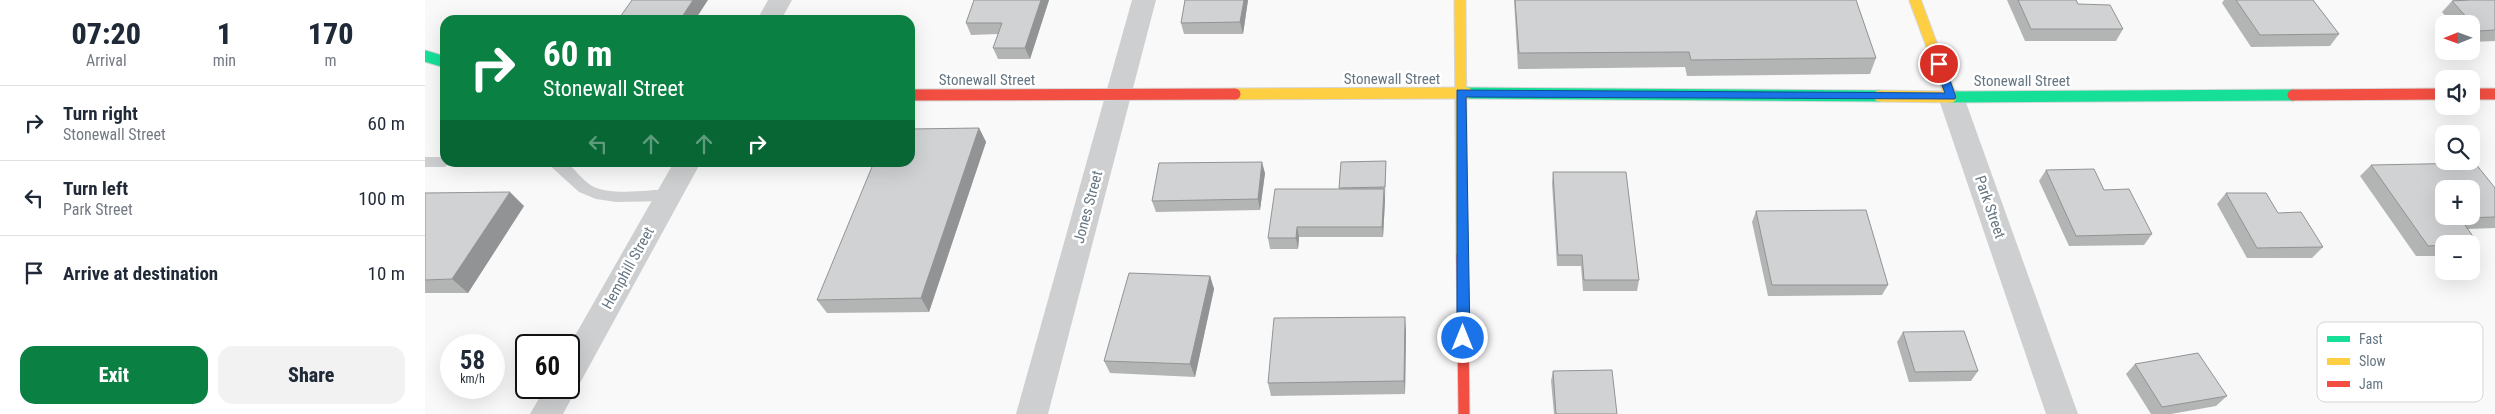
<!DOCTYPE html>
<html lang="en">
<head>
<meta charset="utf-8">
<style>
  body { margin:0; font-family:"Roboto Condensed",sans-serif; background:#f2f2f3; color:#1f2937; height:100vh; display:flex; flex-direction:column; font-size:19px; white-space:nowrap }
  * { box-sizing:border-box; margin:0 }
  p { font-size:16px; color:#747a83 }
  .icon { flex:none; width:28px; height:28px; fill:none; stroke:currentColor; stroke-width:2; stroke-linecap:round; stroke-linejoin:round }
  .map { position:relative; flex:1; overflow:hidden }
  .sheet { display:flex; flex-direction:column; background:#fff; width:425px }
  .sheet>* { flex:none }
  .guide { position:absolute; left:15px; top:15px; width:475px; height:152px; border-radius:15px; box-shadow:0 5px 20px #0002; background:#0b8043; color:#fff; overflow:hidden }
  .needle { width:32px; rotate:269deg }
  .tools { position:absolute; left:2010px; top:15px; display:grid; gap:10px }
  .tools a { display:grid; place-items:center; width:45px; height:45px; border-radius:10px; background:#fff; box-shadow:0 5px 20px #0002; font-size:25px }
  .speed { position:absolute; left:15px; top:334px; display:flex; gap:10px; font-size:25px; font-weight:700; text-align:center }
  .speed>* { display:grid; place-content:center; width:65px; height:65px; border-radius:50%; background:#fff; box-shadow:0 5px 20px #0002; line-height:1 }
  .speed small { font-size:12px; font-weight:400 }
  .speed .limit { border:2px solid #111; border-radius:8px; background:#fff; color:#111 }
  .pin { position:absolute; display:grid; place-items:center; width:42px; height:42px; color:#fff; margin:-21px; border:2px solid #fff; border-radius:50%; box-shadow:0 1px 5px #0007 }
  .me { position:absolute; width:55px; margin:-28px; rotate:0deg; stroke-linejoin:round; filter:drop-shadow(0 0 4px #0008) }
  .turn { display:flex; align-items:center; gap:18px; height:105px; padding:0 20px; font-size:22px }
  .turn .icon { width:65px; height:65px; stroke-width:2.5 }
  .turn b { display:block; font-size:35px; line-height:42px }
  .lanes { display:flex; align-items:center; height:48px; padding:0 20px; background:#0003; justify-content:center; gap:25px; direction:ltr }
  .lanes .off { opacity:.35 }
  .eta { display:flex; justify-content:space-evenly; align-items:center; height:85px; text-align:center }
  .eta b { font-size:30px; font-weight:800; line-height:35px }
  .primary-button { display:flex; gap:10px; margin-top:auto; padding:10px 20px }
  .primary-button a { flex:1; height:58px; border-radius:15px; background:#0b8043; color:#fff; font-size:20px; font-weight:800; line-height:58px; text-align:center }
  .primary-button a+a { background:#f2f2f3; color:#1f2937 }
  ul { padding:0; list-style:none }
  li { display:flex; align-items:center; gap:15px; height:75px; padding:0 20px; border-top:1px solid #e0e1e3 }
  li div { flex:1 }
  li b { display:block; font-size:19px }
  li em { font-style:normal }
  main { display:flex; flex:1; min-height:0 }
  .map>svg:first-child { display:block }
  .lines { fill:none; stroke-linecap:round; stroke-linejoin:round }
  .fast-casing { stroke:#d5d6d7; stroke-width:13 }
  .slow-casing { stroke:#d5d6d7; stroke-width:13 }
  .jam-casing { stroke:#d5d6d7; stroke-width:13 }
  .lane { fill:#cecfd0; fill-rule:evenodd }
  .street { fill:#cecfd0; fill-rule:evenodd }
  .fast { stroke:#16e098; stroke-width:11 }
  .slow { stroke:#ffcf43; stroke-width:11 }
  .jam { stroke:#f24e42; stroke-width:11 }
  .wall { fill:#b3b5b5 }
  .shaded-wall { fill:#929394 }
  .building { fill:#d0d2d3; stroke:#929394; fill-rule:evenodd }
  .route { fill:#1a73e8; stroke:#114b97 }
  .labels { text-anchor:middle; stroke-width:5; stroke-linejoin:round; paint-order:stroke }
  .street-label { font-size:15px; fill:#657683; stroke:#fff }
  .key { fill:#fff; stroke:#d1d6da; stroke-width:1 }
  .key-label { font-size:14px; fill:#657683 }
</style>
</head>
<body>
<main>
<section class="sheet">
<div class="eta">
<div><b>07:20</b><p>Arrival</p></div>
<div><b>1</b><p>min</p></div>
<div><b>170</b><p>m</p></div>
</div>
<ul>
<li><svg class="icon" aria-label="right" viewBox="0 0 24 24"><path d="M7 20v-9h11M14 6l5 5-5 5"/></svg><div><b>Turn right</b><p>Stonewall Street</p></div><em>60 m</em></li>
<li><svg class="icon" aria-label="left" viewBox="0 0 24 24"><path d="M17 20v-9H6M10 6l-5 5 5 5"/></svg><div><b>Turn left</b><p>Park Street</p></div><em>100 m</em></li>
<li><svg class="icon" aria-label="arrive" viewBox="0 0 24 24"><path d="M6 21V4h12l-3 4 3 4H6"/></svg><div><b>Arrive at destination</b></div><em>10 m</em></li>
</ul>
<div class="primary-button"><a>Exit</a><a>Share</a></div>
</section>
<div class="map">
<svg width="2070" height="414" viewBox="0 0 2070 414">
  <rect width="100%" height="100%" fill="#f9f9f9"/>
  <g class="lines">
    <g class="fast-casing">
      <g id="fast">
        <path d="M 0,56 L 20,62"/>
        <path d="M 1042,93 L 1454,96"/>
        <path d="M 1526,97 L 1868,95"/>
      </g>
    </g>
    <g class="slow-casing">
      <g id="slow">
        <path d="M 1035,0 L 1037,256"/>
        <path d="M 810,94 L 1042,93"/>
        <path d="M 1454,96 L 1526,97 L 1490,0"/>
      </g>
    </g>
    <g class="jam-casing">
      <g id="jam">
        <path d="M 2046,94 L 2070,94"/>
        <path d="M 485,95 L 810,94"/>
        <path d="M 1868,95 L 2019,94"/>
        <path d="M 1037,256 L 1039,414"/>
      </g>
    </g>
    <g class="lane">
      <path d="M 0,157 L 20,157 L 20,162 L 27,162 L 20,167 L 0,167 Z"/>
      <path d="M 121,162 L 141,162 C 150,169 157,180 167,186 C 185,196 225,190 245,189 L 250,191 L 252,195 L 250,199 L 245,201 L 191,202 L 171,199 L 154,192 Z"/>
    </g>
    <g class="street">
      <path d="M 343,0 L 367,0 L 356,20 L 332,20 Z"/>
      <path d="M 707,0 L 731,0 L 623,414 L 591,414 Z"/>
      <path d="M 1526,88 L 1535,91 L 1539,97 L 1653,414 L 1621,414 L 1513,97 L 1517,91 Z"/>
      <path d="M 249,162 L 276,162 L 155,383 L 150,385 L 152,388 L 138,414 L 105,414 L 120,388 L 144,388 L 144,346 Z"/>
    </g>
    <use href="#fast" class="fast"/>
    <use href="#slow" class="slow"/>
    <use href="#jam" class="jam"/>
  </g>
  <g class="wall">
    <path d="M 624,0 L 605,59 L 573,59 L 568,48 L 573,34 L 546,35 L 541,23 Z"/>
    <path d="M 760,0 L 823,0 L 818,34 L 759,34 L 756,23 Z"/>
    <path d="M 1089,0 L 1431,0 L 1451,58 L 1445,74 L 1262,76 L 1260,67 L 1093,69 Z"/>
    <path d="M 1582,0 L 1651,0 L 1653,4 L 1698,29 L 1691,41 L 1600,41 Z"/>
    <path d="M 1799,0 L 1888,0 L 1914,34 L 1905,46 L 1826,47 L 1797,3 Z"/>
    <path d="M 2028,0 L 2070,0 L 2070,41 L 2046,42 L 2046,24 L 2027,24 L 2017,12 L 2027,1 L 2028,1 Z"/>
    <path d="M 554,128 L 561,142 L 504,312 L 402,313 L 392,300 Z"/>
    <path d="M 961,161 L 960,200 L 958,237 L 874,237 L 873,249 L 845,249 L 843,238 L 914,189 L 916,162 Z"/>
    <path d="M 1946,165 L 2070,188 L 2070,228 L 2042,229 L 2054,245 L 2046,251 L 2046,244 L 2019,244 L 2019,256 L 1991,256 L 1935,176 Z"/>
    <path d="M 1621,170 L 1679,190 L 1727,234 L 1719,245 L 1644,246 L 1614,181 Z"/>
    <path d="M 1128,172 L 1214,280 L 1212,291 L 1158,291 L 1156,266 L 1132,266 L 1127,183 Z"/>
    <path d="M 840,173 L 835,210 L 731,212 L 727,201 Z"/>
    <path d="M 0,193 L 99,206 L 43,293 L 0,293 Z"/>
    <path d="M 1801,193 L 1853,213 L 1898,247 L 1887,258 L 1822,258 L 1792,204 Z"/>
    <path d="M 1331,211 L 1463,285 L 1457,295 L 1343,296 L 1327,222 Z"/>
    <path d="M 785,276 L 789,289 L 770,377 L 685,373 L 679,361 Z"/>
    <path d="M 981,330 L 980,394 L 846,396 L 843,383 Z"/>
    <path d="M 1478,332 L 1553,371 L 1546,381 L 1484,382 L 1472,342 Z"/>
    <path d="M 1710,364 L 1802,396 L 1791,406 L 1746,414 L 1726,414 L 1701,374 Z"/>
    <path d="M 1128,371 L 1192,414 L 1129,414 L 1126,381 Z"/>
  </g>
  <g class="shaded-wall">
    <path d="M 268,0 L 283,0 L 270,20 L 255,20 Z"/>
    <path d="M 616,0 L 624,0 L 605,59 L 600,48 Z"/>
    <path d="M 819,0 L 823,0 L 818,34 L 815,22 Z"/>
    <path d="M 554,128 L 561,142 L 504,312 L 496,298 Z"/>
    <path d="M 837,162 L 840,173 L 835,210 L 833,199 Z"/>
    <path d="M 959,189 L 960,200 L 958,237 L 957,227 Z"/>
    <path d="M 85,192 L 99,206 L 43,293 L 27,279 Z"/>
    <path d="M 872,227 L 874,237 L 873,249 L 871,238 Z"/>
    <path d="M 785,276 L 789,289 L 770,377 L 765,364 Z"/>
    <path d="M 980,317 L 981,330 L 980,394 L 979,381 Z"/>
  </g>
  <g class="building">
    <path d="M 207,0 L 268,0 L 255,20 L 193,20 Z"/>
    <path d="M 549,0 L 616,0 L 600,48 L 568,48 L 577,23 L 541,23 Z"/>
    <path d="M 760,0 L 819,0 L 815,22 L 756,23 Z"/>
    <path d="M 1090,0 L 1431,0 L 1451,58 L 1266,60 L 1264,52 L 1094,53 Z"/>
    <path d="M 1593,0 L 1651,0 L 1653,4 L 1685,5 L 1698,29 L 1606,29 Z"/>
    <path d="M 1811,0 L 1888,0 L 1914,34 L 1835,35 Z"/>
    <path d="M 2045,0 L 2070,0 L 2070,30 L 2054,31 L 2027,1 Z"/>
    <path d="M 554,128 L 496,298 L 392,300 L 449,162 L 485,162 L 485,129 Z"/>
    <path d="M 961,161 L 960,187 L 914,188 L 916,162 Z"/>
    <path d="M 837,162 L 833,199 L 727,201 L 734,163 Z"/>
    <path d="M 2050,163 L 2070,188 L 2070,217 L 2035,218 L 2054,245 L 2019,244 L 2019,245 L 2003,246 L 1946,165 ZM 2019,189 L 2046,189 L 2046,216 L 2019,216 Z"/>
    <path d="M 1669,169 L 1679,190 L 1704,189 L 1727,234 L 1651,236 L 1621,170 Z"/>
    <path d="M 1128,172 L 1201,172 L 1214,280 L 1159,280 L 1157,255 L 1133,255 Z"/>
    <path d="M 850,189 L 959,189 L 957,227 L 872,227 L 871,238 L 843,238 Z"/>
    <path d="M 85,192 L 27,279 L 0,280 L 0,193 Z"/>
    <path d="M 1801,193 L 1841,193 L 1853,213 L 1876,212 L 1898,247 L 1832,248 Z"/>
    <path d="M 1441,210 L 1463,285 L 1347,285 L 1331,211 Z"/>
    <path d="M 704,273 L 785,276 L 765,364 L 679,361 Z"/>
    <path d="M 980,317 L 979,381 L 843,383 L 849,318 Z"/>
    <path d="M 1539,331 L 1553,371 L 1490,372 L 1478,332 Z"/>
    <path d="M 1773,353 L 1802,396 L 1737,407 L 1710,364 Z"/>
    <path d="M 1187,370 L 1192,414 L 1131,414 L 1128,371 Z"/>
  </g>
  <path class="route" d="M 1514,61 L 1519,64 L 1531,97 L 1530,99 L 1041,97 L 1045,338 L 1038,344 L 1034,342 L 1032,338 L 1032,90 L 1520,93 L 1509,64 Z"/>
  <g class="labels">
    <g class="street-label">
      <text x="967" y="84">Stonewall Street</text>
      <text x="562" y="85">Stonewall Street</text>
      <text x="1597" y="86">Stonewall Street</text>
      <text transform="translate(663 207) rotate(-75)" y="5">Jones Street</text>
      <text transform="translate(1565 207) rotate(71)" y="5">Park Street</text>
      <text transform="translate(203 268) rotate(-61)" y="5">Hemphill Street</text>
    </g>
  </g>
  <rect x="1892" y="322" width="166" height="80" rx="8" class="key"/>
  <rect x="1902" y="336" width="23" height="6" fill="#16e098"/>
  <rect x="1902" y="358" width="23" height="7" fill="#ffcf43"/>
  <rect x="1902" y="381" width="23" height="6" fill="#f24e42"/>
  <g class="key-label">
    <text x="1934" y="344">Fast</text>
    <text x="1934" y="366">Slow</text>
    <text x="1934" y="389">Jam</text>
  </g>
</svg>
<div class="tools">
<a><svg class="needle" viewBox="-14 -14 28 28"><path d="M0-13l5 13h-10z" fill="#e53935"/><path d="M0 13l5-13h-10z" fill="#747a83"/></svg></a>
<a><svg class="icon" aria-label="sound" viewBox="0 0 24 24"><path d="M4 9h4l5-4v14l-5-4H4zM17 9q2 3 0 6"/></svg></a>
<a><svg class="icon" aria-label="search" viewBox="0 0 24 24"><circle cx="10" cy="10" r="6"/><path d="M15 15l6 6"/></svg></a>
<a>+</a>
<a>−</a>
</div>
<div class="speed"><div>58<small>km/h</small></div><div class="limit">60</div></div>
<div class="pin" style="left:1514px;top:64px;background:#d93025"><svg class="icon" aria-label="arrive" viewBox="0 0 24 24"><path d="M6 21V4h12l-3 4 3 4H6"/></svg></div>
<svg class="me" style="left:1038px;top:338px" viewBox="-20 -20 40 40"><circle r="17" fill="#1a73e8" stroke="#fff" stroke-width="3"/><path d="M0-11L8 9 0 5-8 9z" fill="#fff"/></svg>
<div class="guide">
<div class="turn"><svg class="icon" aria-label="right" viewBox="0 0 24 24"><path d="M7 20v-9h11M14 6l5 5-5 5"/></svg><div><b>60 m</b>Stonewall Street</div></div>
<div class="lanes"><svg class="icon off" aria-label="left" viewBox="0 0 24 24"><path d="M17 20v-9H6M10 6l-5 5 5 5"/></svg><svg class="icon off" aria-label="ahead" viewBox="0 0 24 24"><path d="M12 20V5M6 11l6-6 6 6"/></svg><svg class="icon off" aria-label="ahead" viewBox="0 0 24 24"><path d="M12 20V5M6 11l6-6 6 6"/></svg><svg class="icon" aria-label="right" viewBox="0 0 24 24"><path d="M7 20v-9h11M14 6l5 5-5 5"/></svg></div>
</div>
</div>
</main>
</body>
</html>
